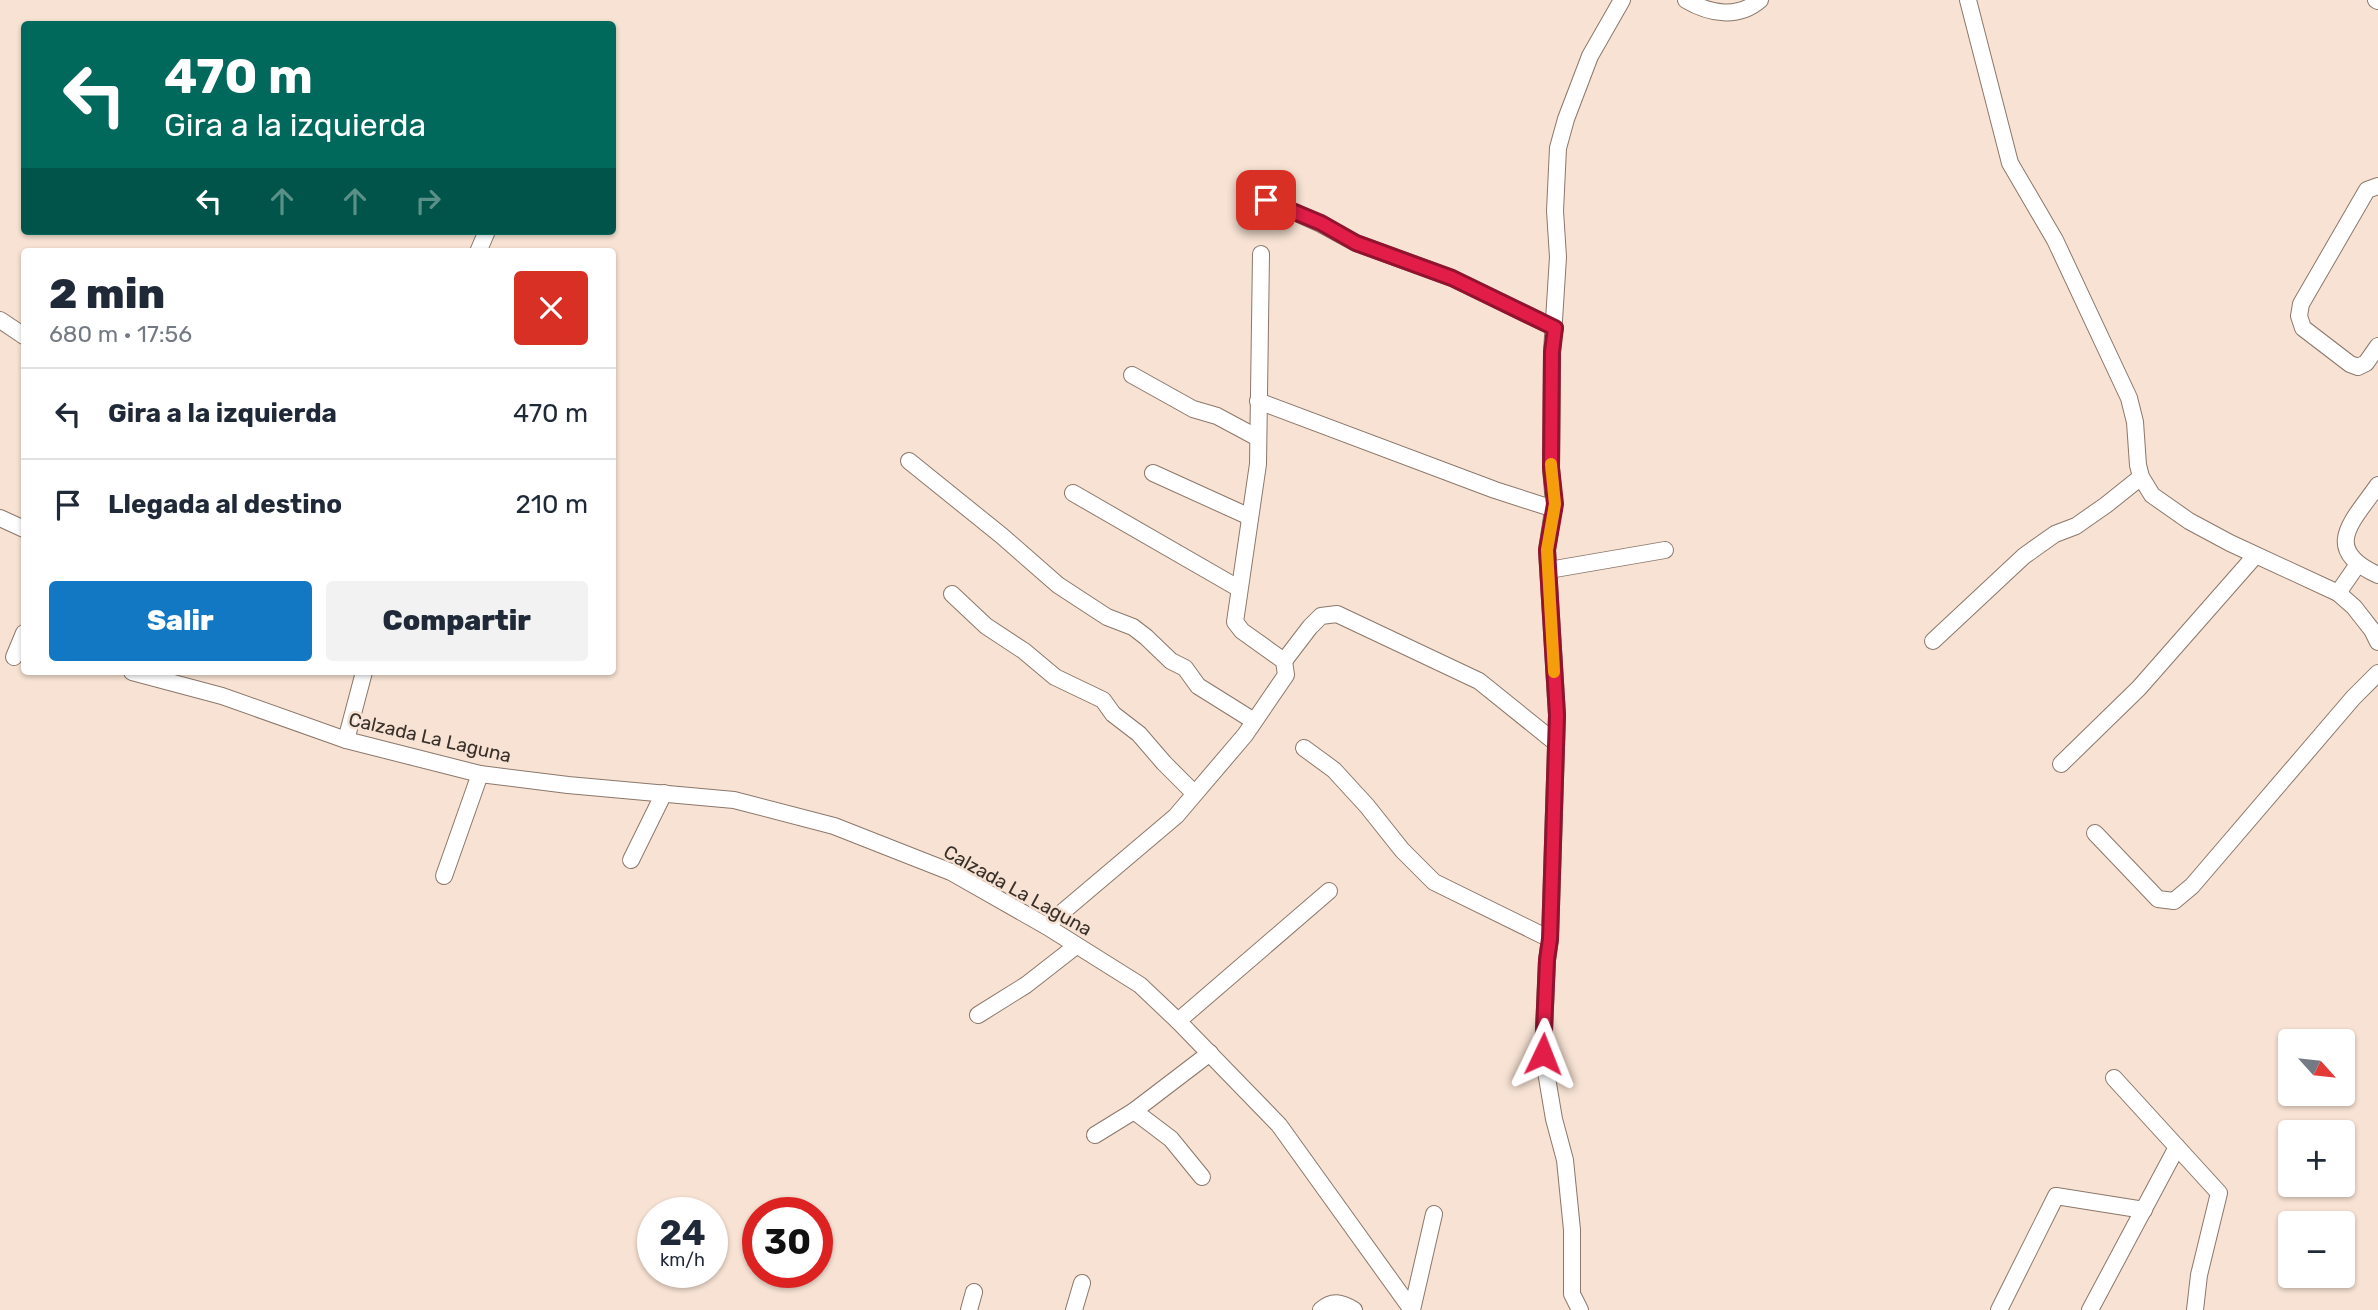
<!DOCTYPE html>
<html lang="es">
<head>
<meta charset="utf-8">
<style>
  body { margin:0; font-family:Rubik,sans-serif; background:#f2f2f3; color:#1f2937; height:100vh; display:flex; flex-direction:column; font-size:26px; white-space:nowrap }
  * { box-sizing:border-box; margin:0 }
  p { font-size:23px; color:#747a83 }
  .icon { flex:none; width:38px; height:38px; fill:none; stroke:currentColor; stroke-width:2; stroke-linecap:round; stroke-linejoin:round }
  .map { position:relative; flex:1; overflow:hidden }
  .side { position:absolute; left:21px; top:248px; width:595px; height:427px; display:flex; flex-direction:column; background:#fff; border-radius:7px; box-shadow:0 2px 5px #0004 }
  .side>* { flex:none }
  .guide { position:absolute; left:21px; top:21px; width:595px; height:214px; border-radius:7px; box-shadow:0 2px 5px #0004; background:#00695c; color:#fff; overflow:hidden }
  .needle { width:46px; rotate:117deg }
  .controls { position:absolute; left:2278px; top:1029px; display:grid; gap:14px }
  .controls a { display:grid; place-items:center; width:77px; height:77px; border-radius:7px; background:#fff; box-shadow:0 2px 5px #0004; font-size:35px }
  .speed { position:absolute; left:637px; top:1197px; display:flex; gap:14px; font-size:35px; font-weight:700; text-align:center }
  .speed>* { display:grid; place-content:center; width:91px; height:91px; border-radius:50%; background:#fff; box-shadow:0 2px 5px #0004; line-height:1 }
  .speed small { font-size:18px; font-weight:400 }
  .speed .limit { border:10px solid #d22; background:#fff; color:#111 }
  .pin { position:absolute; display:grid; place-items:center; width:60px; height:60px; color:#fff; margin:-30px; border-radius:14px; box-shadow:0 4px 10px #0006 }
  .me { position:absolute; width:77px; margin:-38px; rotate:2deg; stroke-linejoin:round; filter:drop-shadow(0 0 5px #0008) }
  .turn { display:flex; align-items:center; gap:24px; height:147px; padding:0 28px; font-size:32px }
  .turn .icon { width:91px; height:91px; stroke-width:2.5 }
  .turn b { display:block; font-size:49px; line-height:60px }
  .lanes { display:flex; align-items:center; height:66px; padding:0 28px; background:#0003; justify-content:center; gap:35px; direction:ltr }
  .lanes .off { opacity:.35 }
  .round { display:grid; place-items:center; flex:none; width:74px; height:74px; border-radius:7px; background:#f2f2f3 }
  .head { display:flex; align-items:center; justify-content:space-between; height:119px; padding:0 28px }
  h1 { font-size:42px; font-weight:800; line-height:52px }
  .action { display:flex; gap:14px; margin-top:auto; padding:14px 28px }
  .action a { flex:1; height:80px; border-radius:7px; background:#1278c3; color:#fff; font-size:28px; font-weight:800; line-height:80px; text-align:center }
  .action a+a { background:#f2f2f3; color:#1f2937 }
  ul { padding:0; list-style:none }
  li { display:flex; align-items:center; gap:21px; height:91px; padding:0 28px; border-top:2px solid #e0e1e3 }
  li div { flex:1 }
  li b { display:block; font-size:26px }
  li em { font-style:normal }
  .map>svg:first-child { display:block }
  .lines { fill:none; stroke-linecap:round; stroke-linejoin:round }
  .minor-casing { stroke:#8b786b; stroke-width:18 }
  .minor { stroke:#fff; stroke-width:16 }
  .route-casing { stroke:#92132f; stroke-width:18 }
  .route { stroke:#e11d48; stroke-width:12 }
  .slow { stroke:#f59e0b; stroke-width:12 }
  .labels { text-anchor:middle; stroke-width:5; stroke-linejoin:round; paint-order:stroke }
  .street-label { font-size:19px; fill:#38302a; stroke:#f7e2d3 }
</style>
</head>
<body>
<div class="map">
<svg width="2378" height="1310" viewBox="0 0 2378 1310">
  <rect width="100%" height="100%" fill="#f7e2d3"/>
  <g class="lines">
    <g class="minor-casing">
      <g id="minor">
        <path d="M 1686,0 C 1710,14 1738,19 1760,0"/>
        <path d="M 1968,0 L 2010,163 L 2055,240 L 2129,398 L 2135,422 L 2138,465 L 2141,477 L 2152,495 L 2189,521 L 2230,543 L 2338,593 L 2354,607 L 2372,630 L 2378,642"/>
        <path d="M 2376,0 L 2378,1"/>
        <path d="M 2378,186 L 2367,190 L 2301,304 L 2299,316 L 2303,328 L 2350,364 L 2358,367 L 2366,363 L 2378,346"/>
        <path d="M 1266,199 L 1321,224 L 1356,243 L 1452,278 L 1555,328"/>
        <path d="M 478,252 L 487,231"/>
        <path d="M 0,320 L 24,336"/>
        <path d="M 1132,375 L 1193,409 L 1217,416 L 1258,438"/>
        <path d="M 1258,401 L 1495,490 L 1554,509"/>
        <path d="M 909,461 L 1002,536 L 1058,585 L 1107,617 L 1133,627 L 1146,637 L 1171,661 L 1185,668 L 1198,686 L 1254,721"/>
        <path d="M 1153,473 L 1250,517"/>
        <path d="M 2378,485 C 2353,521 2320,549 2378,575"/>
        <path d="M 1073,493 L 1238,588"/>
        <path d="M 0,518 L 24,529"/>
        <path d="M 1549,570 L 1665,550"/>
        <path d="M 2338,593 L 2358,564"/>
        <path d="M 952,594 L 986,626 L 1024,651 L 1055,677 L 1103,700 L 1113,714 L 1139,734 L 1164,763 L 1194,793"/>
        <path d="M 1933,641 L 2024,556 L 2055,534 L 2076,526 L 2106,505 L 2141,477"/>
        <path d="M 14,657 L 24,633"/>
        <path d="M 1284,661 L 1310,627 L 1321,616 L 1337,614 L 1479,681 L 1556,743"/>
        <path d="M 132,672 L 222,696 L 346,740 L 480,774 L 568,785 L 734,800 L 834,826 L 951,872 L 1046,926 L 1140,985 L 1178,1021 L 1279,1125 L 1412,1310"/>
        <path d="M 346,740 L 364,672"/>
        <path d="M 1304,748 L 1334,770 L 1367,806 L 1402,850 L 1434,882 L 1550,939"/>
        <path d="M 2061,764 L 2139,688 L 2255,556"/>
        <path d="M 2095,833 L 2158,899 L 2174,901 L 2192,886 L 2353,698 L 2378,673"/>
        <path d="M 631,860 L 664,793"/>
        <path d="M 444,876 L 480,774"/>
        <path d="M 1046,926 L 1176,816 L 1245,735 L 1286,675 L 1284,661 L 1242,631 L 1235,622 L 1258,464 L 1261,254"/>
        <path d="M 978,1015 L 1026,985 L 1076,946"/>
        <path d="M 1178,1021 L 1329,891"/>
        <path d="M 2114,1078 L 2219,1193 L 2199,1275 L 2195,1310"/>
        <path d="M 1134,1111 L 1171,1139 L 1202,1177"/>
        <path d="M 1095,1135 L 1134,1111 L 1210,1053"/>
        <path d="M 969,1310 L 974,1292"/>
        <path d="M 1074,1310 L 1082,1283"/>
        <path d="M 1321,1310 C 1332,1300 1341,1302 1354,1310"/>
        <path d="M 1412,1310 L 1434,1214"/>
        <path d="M 1580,1310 L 1572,1294 L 1572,1230 L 1565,1160 L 1554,1119 L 1543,1054 L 1547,960 L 1550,939 L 1557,715 L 1547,550 L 1554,504 L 1551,468 L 1552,352 L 1558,257 L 1555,211 L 1558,148 L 1566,119 L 1590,56 L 1622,0"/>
        <path d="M 1999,1310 L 2056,1196 L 2144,1210"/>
        <path d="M 2090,1310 L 2177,1147"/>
      </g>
    </g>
    <use href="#minor" class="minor"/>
  </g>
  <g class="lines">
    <g class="route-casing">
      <path id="route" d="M 1266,200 L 1321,223 L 1356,243 L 1452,278 L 1555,328 L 1552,352 L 1551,468 L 1555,504 L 1547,550 L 1557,715 L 1550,939 L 1547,960 L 1543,1054"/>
    </g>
    <use href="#route" class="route"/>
    <path class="slow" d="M 1551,464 L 1555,504 L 1547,550 L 1554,672"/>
  </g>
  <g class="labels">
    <g class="street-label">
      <text transform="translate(430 737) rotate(13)" y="7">Calzada La Laguna</text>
      <text transform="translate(1018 890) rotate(29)" y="7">Calzada La Laguna</text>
    </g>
  </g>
</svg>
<div class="controls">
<a><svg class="needle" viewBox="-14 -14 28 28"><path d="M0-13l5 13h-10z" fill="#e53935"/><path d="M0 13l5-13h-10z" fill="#747a83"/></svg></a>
<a>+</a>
<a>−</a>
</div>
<div class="speed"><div>24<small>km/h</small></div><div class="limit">30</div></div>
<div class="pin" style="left:1266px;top:200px;background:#d93025"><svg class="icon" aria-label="arrive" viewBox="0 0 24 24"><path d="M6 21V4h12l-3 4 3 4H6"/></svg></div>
<svg class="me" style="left:1543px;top:1054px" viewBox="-20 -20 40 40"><path d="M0-17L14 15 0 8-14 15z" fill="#e11d48" stroke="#fff" stroke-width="4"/></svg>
<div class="guide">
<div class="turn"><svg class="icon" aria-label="left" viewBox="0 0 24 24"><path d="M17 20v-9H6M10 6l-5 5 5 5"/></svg><div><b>470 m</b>Gira a la izquierda</div></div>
<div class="lanes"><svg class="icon" aria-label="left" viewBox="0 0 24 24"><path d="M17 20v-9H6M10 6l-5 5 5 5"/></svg><svg class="icon off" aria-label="ahead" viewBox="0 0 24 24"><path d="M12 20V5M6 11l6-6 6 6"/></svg><svg class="icon off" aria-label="ahead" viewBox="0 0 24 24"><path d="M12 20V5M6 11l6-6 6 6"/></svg><svg class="icon off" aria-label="right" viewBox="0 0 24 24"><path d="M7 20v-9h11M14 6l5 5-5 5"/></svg></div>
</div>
<section class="side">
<div class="head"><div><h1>2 min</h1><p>680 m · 17:56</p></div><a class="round" style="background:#d93025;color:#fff"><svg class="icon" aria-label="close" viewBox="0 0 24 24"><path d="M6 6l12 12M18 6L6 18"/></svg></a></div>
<ul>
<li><svg class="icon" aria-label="left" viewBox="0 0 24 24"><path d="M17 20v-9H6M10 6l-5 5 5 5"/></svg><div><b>Gira a la izquierda</b></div><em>470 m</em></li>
<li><svg class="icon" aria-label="arrive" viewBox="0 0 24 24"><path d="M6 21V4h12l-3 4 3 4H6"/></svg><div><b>Llegada al destino</b></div><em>210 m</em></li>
</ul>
<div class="action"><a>Salir</a><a>Compartir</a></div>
</section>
</div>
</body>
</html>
